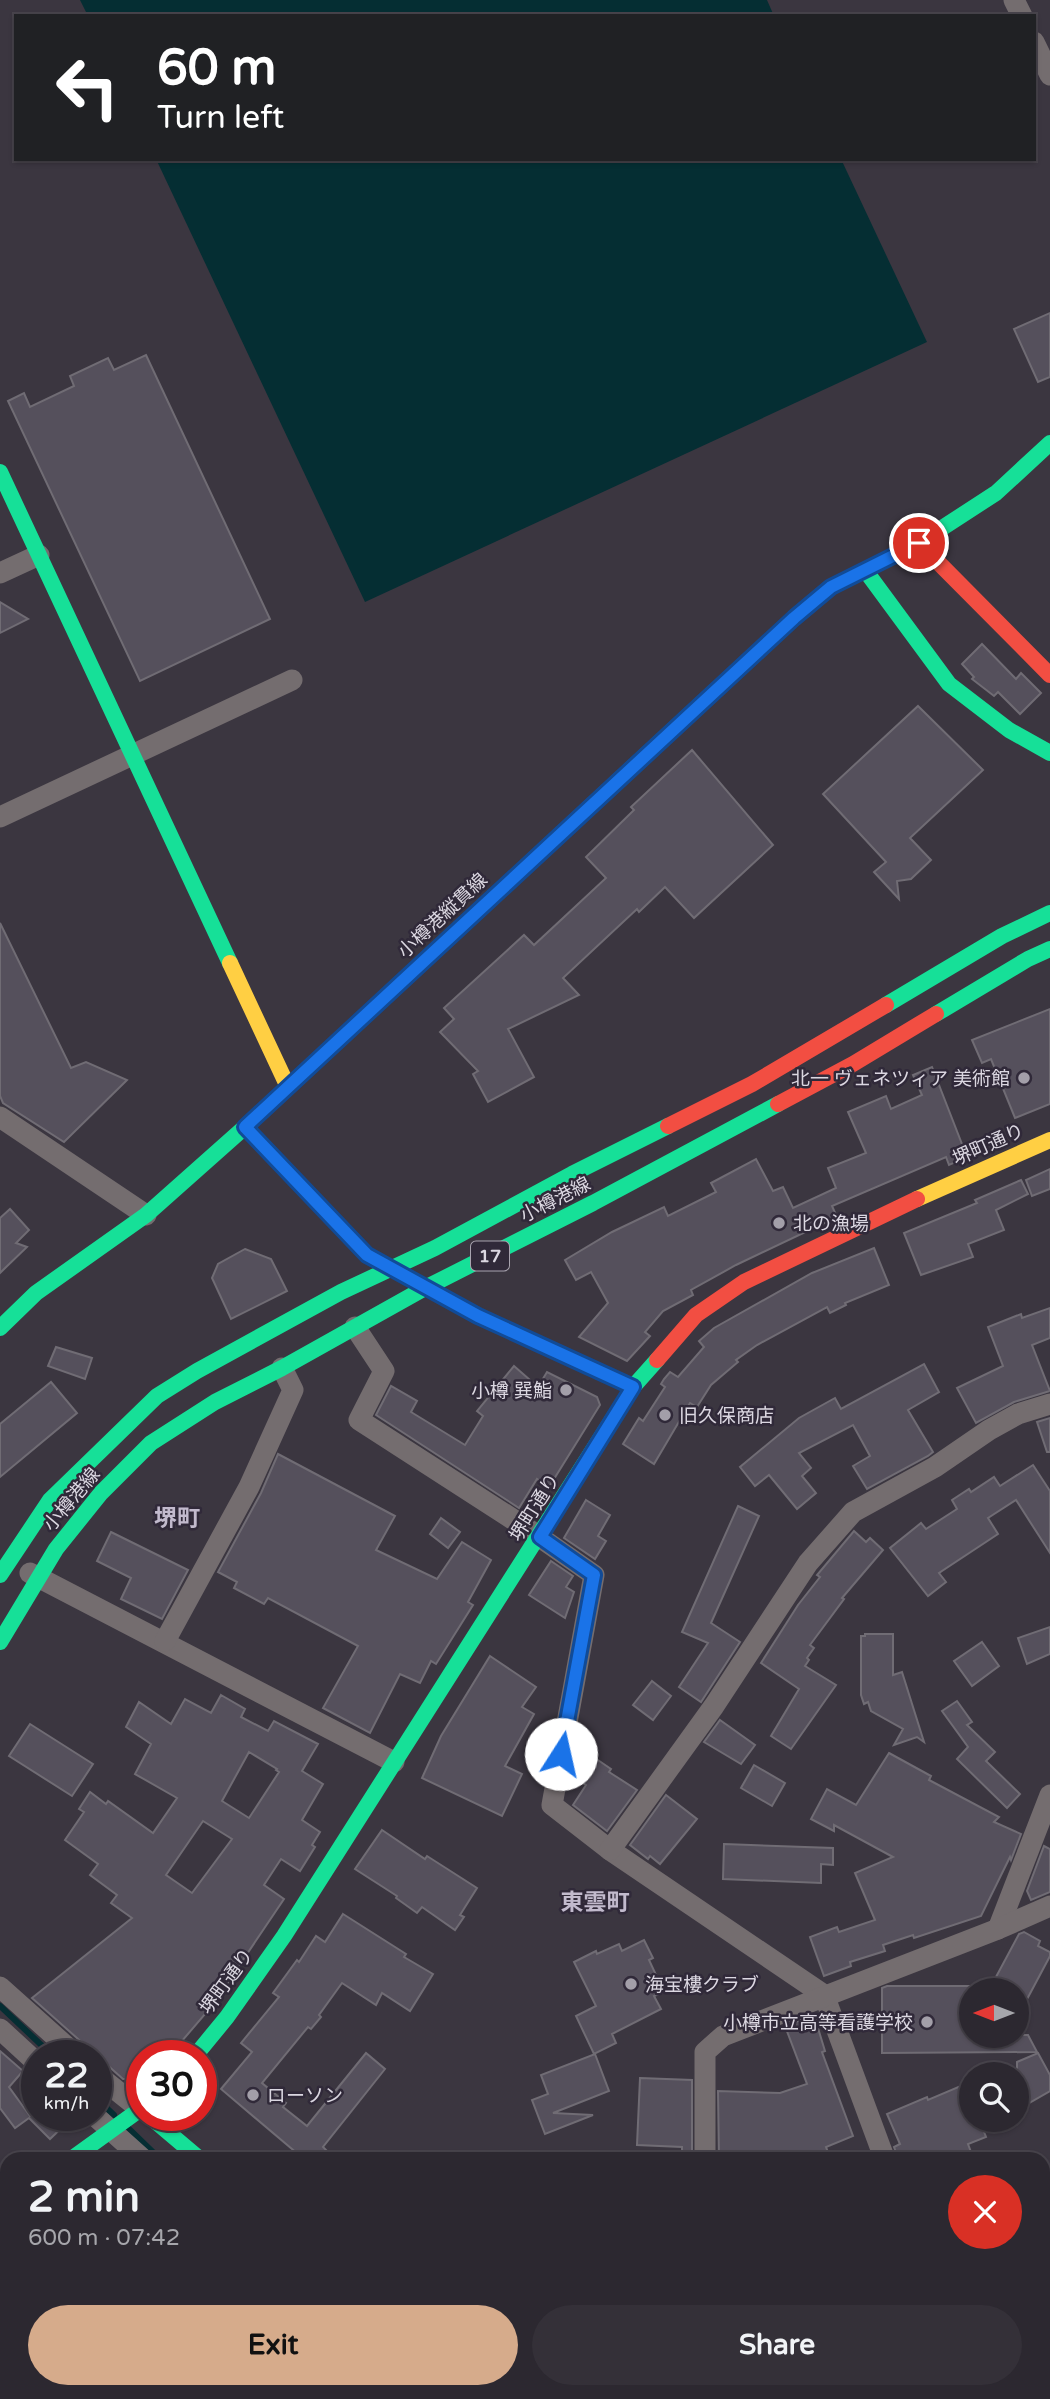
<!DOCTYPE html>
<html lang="en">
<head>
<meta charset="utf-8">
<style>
  body { margin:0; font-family:"Varela Round","Noto Sans JP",sans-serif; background:#343038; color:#f1f3f6; height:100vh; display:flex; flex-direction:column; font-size:26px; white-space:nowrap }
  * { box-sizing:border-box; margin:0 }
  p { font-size:23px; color:#a6a6ab }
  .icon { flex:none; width:38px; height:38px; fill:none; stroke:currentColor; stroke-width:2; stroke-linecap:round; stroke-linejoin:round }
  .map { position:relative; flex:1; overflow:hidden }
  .details { position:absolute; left:0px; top:2152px; width:1050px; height:247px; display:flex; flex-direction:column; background:#2c2830; border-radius:21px 21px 0 0; box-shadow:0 2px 5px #0004,0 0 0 2px #48444c }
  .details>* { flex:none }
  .guide { position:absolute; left:14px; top:14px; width:1022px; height:147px; border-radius:0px; box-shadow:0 2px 5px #0004,0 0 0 2px #48444c; background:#202124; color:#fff; overflow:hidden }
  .needle { width:46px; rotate:270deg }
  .controls { position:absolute; left:959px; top:1978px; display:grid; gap:14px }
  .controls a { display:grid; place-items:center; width:70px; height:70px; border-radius:50%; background:#2c2830; box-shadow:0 2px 5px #0004,0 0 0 2px #48444c; font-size:35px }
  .speed { position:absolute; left:21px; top:2040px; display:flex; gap:14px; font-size:35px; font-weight:700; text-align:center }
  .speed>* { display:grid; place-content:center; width:91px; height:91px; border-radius:50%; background:#2c2830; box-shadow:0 2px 5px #0004,0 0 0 2px #48444c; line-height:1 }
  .speed small { font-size:18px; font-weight:400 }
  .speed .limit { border:10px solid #d22; background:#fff; color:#111 }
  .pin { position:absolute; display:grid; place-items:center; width:60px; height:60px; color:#fff; margin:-30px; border:4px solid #fff; border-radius:50%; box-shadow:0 2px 7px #0007 }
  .me { position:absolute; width:77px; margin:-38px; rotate:10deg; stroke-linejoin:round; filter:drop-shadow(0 0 5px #0008) }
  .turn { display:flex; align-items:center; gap:24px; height:147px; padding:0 28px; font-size:32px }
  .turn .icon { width:91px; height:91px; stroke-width:2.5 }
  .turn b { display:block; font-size:49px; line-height:60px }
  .round { display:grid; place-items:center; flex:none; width:74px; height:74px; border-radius:37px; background:#343038 }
  .headline { display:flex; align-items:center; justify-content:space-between; height:119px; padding:0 28px }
  h1 { font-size:42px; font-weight:700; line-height:52px }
  .action { display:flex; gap:14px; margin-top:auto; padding:14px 28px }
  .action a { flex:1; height:80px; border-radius:42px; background:#d6ab8b; color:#111; font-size:28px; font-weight:700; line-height:80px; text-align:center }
  .action a+a { background:#343038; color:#f1f3f6 }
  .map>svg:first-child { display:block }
  .water { fill:#052e33 }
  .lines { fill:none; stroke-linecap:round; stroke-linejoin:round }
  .stream { stroke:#052e33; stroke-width:6 }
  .building { fill:#55505c; stroke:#706c74; stroke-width:2; fill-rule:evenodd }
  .street { stroke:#746d6f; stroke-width:21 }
  .fast { stroke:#16e098; stroke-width:16 }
  .slow { stroke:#ffcf43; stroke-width:16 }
  .jam { stroke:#f24e42; stroke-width:16 }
  .route-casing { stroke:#114b97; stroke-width:18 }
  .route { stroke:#1a73e8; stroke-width:12 }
  .poi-dot { fill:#a39fa9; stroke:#302939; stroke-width:2.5 }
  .labels { text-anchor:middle; stroke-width:5; stroke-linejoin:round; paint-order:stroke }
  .shield { fill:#302939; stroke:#a8a3af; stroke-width:2 }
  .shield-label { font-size:18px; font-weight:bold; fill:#dbd7e1 }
  .street-label { font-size:19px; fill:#dbd7e1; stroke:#302939 }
  .poi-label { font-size:19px; fill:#dbd7e1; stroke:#302939; text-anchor:start }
  .quarter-label { font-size:23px; font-weight:bold; fill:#c2bacd; stroke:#302939 }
</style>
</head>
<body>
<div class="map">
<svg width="1050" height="2399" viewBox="0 0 1050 2399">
  <rect width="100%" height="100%" fill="#3b3640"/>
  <g class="water">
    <path d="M 80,0 L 767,0 L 774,16 L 88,16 Z"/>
    <path d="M 156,159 L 841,159 L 927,342 L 365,602 Z"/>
  </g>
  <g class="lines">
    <g class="stream">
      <path d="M 0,2006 L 53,2056"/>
      <path d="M 96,2098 L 114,2115"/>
      <path d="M 127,2127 L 161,2160"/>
      <path d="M 431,2392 L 441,2399"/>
    </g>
  </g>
  <g class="building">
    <path d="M 1050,313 L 1050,377 L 1038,382 L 1014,329 Z"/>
    <path d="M 146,355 L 270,619 L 140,681 L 8,401 L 24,393 L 30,407 L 74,386 L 70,376 L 108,358 L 114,370 Z"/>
    <path d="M 0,602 L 28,619 L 0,633 Z"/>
    <path d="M 982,644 L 1016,679 L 1021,673 L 1041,693 L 1020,714 L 998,692 L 994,696 L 972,679 L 974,677 L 962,664 Z"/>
    <path d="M 918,706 L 983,770 L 910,838 L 931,860 L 911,879 L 897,881 L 899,899 L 874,872 L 886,862 L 823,794 Z"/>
    <path d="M 692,750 L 773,845 L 694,918 L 665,887 L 639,912 L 637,909 L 563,978 L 579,995 L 508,1029 L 534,1077 L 488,1102 L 473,1074 L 478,1071 L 440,1032 L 454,1019 L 444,1008 L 524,935 L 534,945 L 606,878 L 586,857 L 634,810 L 631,807 Z"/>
    <path d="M 0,923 L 71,1068 L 86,1062 L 127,1080 L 64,1142 L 3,1103 L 0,1096 Z"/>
    <path d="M 1050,1009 L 1050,1104 L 1015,1118 L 991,1059 L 982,1063 L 972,1040 Z"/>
    <path d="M 932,1067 L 967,1157 L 949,1165 L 946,1157 L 832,1206 L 837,1217 L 736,1265 L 691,1290 L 693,1295 L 663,1311 L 645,1332 L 650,1336 L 627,1361 L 579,1337 L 608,1303 L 591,1272 L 576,1280 L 565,1260 L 612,1232 L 664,1207 L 668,1216 L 716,1192 L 711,1183 L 756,1159 L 773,1191 L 783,1187 L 793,1208 L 836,1188 L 828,1168 L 866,1153 L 848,1112 L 886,1096 L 891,1109 L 922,1095 L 913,1075 Z"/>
    <path d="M 1050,1169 L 1050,1189 L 1032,1196 L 1026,1180 Z"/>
    <path d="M 1021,1180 L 1028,1194 L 996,1210 L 1004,1230 L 968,1244 L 973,1257 L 921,1275 L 904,1233 L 977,1203 L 975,1200 Z"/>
    <path d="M 10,1209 L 29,1230 L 16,1243 L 27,1247 L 0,1273 L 0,1218 Z"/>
    <path d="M 874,1248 L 889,1285 L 845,1303 L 846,1305 L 830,1313 L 827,1307 L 757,1345 L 736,1360 L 738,1362 L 711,1385 L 697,1407 L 690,1403 L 654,1464 L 623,1444 L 639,1418 L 643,1421 L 665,1387 L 661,1384 L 664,1379 L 670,1372 L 678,1377 L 704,1347 L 699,1341 L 714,1328 L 812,1273 Z"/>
    <path d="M 245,1249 L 271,1259 L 287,1291 L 231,1319 L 212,1278 L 218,1264 Z"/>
    <path d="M 1050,1308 L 1050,1338 L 1032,1345 L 1050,1391 L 1014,1402 L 976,1423 L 957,1388 L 1003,1366 L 988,1327 L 1021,1314 L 1022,1318 Z"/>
    <path d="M 56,1347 L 92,1358 L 85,1379 L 48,1366 Z"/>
    <path d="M 924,1364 L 939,1392 L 908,1410 L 933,1452 L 928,1456 L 867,1489 L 853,1466 L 870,1456 L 853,1425 L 799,1453 L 811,1468 L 802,1476 L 816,1493 L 797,1509 L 769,1475 L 755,1486 L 740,1467 L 799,1418 L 835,1398 L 841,1409 Z"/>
    <path d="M 514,1366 L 538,1387 L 547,1372 L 597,1397 L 600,1405 L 549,1487 L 537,1479 L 519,1508 L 376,1415 L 391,1386 L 417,1401 L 411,1412 L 465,1445 L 483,1416 L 477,1411 Z"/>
    <path d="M 51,1382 L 77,1413 L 0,1477 L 0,1424 Z"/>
    <path d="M 1050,1418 L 1050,1452 L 1047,1452 L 1037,1422 Z"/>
    <path d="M 278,1454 L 395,1516 L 376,1550 L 437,1579 L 462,1542 L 491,1560 L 468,1602 L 473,1605 L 436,1664 L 431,1661 L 420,1683 L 400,1674 L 370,1733 L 323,1708 L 358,1646 L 268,1598 L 264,1604 L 234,1588 L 237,1582 L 218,1572 L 261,1493 Z"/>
    <path d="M 1033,1465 L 1050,1491 L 1050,1553 L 1016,1500 L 988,1518 L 998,1534 L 939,1573 L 946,1582 L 928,1596 L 890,1548 L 921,1523 L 926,1529 L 957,1509 L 952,1500 L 969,1489 L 971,1492 L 994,1477 L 1000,1486 Z"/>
    <path d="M 586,1500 L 610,1515 L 598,1536 L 606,1541 L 595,1559 L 564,1538 Z"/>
    <path d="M 738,1506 L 759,1516 L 711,1623 L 740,1642 L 701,1702 L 679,1687 L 708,1643 L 682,1632 Z"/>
    <path d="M 441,1518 L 460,1532 L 448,1548 L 430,1534 Z"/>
    <path d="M 854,1531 L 866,1542 L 870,1538 L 883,1550 L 842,1598 L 844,1599 L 810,1645 L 814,1648 L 807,1658 L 809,1660 L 805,1666 L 836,1685 L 791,1749 L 771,1736 L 799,1689 L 761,1663 L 798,1605 L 820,1577 L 817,1575 Z"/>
    <path d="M 111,1532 L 188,1570 L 162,1619 L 121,1599 L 131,1578 L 97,1561 Z"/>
    <path d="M 551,1561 L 573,1576 L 566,1587 L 574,1592 L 565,1618 L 529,1595 Z"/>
    <path d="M 1050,1627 L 1050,1654 L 1027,1664 L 1018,1638 Z"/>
    <path d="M 865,1634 L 893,1634 L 893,1675 L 902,1672 L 924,1742 L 917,1737 L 894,1745 L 903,1729 L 871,1711 L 868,1702 L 864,1704 L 861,1695 L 861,1636 L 865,1636 Z"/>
    <path d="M 982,1642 L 999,1666 L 972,1686 L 954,1661 Z"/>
    <path d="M 490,1656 L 536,1687 L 522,1707 L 534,1714 L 505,1766 L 522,1774 L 502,1816 L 422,1778 L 441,1736 Z"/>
    <path d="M 652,1681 L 671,1696 L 653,1720 L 633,1705 Z"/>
    <path d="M 221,1695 L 245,1709 L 241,1717 L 268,1731 L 274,1721 L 318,1744 L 302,1771 L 323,1784 L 302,1820 L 320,1832 L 312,1845 L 315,1847 L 300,1871 L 281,1859 L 264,1885 L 284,1899 L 212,2006 L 169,2056 L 142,2056 L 142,2070 L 134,2079 L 123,2079 L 32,1998 L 132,1918 L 111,1903 L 117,1895 L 90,1875 L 98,1864 L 65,1840 L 84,1812 L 79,1809 L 90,1792 L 106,1804 L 108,1801 L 153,1833 L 177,1798 L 135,1774 L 151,1744 L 126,1727 L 139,1702 L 171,1724 L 185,1699 L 211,1713 ZM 249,1752 L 277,1769 L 276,1770 L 279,1772 L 249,1818 L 222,1801 ZM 203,1821 L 232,1839 L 192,1893 L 166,1875 Z"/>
    <path d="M 957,1701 L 972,1722 L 967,1725 L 995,1752 L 986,1761 L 1020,1794 L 1007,1808 L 957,1759 L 968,1747 L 942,1711 Z"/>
    <path d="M 720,1720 L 755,1745 L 741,1764 L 704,1742 Z"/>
    <path d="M 30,1724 L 93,1764 L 72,1796 L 9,1756 Z"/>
    <path d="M 889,1753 L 931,1776 L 929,1780 L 999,1817 L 994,1822 L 1021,1834 L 1011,1860 L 1010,1857 L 981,1916 L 914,1938 L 913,1935 L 883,1945 L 885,1951 L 850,1962 L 851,1966 L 824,1976 L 810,1937 L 837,1927 L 839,1932 L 875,1920 L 855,1873 L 893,1857 L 834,1825 L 834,1831 L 811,1819 L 827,1789 L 856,1805 Z"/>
    <path d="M 592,1756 L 611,1769 L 609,1772 L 637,1790 L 607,1831 L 573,1805 L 586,1785 L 577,1779 Z"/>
    <path d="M 754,1765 L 785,1783 L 772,1806 L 741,1788 Z"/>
    <path d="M 666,1795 L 697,1819 L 660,1864 L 650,1856 L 648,1859 L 630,1845 Z"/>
    <path d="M 382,1830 L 425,1859 L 427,1856 L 477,1888 L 460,1915 L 464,1917 L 455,1930 L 422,1907 L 417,1913 L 396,1898 L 397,1896 L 355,1869 Z"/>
    <path d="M 724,1844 L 833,1848 L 833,1865 L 821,1864 L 821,1883 L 723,1879 Z"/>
    <path d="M 1044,1846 L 1050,1849 L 1050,1892 L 1031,1900 L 1027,1891 Z"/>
    <path d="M 343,1914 L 406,1954 L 404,1957 L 433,1974 L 410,2011 L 382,1993 L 376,2005 L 342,1983 L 319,2015 L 321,2017 L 311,2029 L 308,2027 L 262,2083 L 286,2103 L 283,2107 L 307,2126 L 366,2053 L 385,2069 L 323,2147 L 336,2160 L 305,2160 L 221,2089 L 252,2052 L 241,2043 L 279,1997 L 273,1993 L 297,1960 L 299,1962 L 316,1936 L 325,1942 Z"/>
    <path d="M 1024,1932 L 1040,1941 L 1038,1946 L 1050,1952 L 1050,1956 L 1017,2018 L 1017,1990 L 989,1990 L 1019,1934 Z"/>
    <path d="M 644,1940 L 653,1958 L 649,1960 L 664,1992 L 654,1996 L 661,2009 L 612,2034 L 616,2043 L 594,2054 L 576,2016 L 596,2006 L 574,1962 L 596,1951 L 597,1954 L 619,1944 L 622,1951 Z"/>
    <path d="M 887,1986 L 971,1986 L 971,2035 L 1028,2035 L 1037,2052 L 882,2053 L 882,1988 Z"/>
    <path d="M 814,2015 L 825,2051 L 822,2052 L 853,2136 L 826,2147 L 831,2160 L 719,2160 L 718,2091 L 780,2093 L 807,2084 L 785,2026 Z"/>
    <path d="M 0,2051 L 23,2071 L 9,2087 L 30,2116 L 74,2116 L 50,2139 L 29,2118 L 15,2128 L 0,2108 Z"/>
    <path d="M 1038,2053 L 1050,2075 L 1050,2091 L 1017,2110 L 1017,2062 Z"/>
    <path d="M 595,2054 L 609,2091 L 553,2113 L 593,2115 L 545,2134 L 532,2100 L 548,2094 L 541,2075 Z"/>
    <path d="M 640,2078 L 692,2080 L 692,2154 L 682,2154 L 682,2147 L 637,2145 Z"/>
    <path d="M 963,2085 L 971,2105 L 971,2119 L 979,2119 L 986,2137 L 968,2144 L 974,2160 L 899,2160 L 894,2147 L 900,2144 L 887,2114 L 927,2097 L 928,2100 Z"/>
  </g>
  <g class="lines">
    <g class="street">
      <path d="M 1014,0 L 1022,16"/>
      <path d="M 1034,42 L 1050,75"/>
      <path d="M 0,573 L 39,555"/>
      <path d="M 0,817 L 292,680"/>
      <path d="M 0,1117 L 146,1215"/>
      <path d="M 355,1327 L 384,1371 L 359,1420 L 528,1529 L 594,1575 L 552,1805 L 610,1850 L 824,1995 L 885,2160"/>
      <path d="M 30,1573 L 394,1762"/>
      <path d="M 165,1641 L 249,1487 L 293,1390 L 282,1368"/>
      <path d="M 610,1850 L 714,1706 L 808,1563 L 853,1512 L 935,1467 L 989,1430 L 1018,1414 L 1050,1404"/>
      <path d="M 998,1929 L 1050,1795"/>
      <path d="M 0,1987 L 77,2056"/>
      <path d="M 0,2029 L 37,2063"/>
      <path d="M 96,2074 L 140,2109"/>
      <path d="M 95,2116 L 144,2160"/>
      <path d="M 705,2160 L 705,2052 L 723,2036 L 998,1929 L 1050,1906"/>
      <path d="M 1043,2237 L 1050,2234"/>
      <path d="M 406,2392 L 414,2399"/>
      <path d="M 976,2392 L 979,2399"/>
      <path d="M 332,2399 L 342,2392"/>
      <path d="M 700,2399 L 713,2392"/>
    </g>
    <g class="fast">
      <path d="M 0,472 L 230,963"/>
      <path d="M 865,570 L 949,684 L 1009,730 L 1050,753"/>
      <path d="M 636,764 L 794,618 L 831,587 L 919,543 L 996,493 L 1050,443"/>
      <path d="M 886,1005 L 1002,936 L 1050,913"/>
      <path d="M 936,1014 L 1028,959 L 1050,949"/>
      <path d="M 0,1328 L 36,1293 L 146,1215 L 245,1127 L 448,939"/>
      <path d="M 0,1575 L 50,1500 L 157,1396 L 197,1371 L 341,1292 L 435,1248 L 572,1174 L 668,1126"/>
      <path d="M 0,1642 L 56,1549 L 101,1493 L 151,1443 L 215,1402 L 282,1368 L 425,1288 L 593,1203 L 778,1104"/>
      <path d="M 195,2056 L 227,2017 L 284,1936 L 633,1387 L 657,1360"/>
      <path d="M 149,2116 L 201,2160"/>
      <path d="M 70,2160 L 142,2108"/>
      <path d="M 0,2213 L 7,2208"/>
      <path d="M 473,2392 L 482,2399"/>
    </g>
    <g class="slow">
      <path d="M 448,939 L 636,764"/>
      <path d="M 230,963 L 288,1087"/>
      <path d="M 245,1127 L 367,1255 L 478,1316 L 633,1387"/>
      <path d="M 917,1199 L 1050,1140"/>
    </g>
    <g class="jam">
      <path d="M 919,543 L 1050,675"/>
      <path d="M 778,1104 L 853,1064 L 936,1014"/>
      <path d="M 668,1126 L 752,1084 L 886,1005"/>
      <path d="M 657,1360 L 696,1315 L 744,1282 L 917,1199"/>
    </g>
  </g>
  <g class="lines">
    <g class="route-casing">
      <path id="route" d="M 561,1754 L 594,1575 L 540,1537 L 633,1387 L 478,1316 L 367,1255 L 245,1127 L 794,618 L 831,587 L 919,543"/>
    </g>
    <use href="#route" class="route"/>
  </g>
  <g class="poi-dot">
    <circle cx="1024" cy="1078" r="7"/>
    <circle cx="779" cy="1223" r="7"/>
    <circle cx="566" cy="1390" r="7"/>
    <circle cx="665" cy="1415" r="7"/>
    <circle cx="631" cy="1984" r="7"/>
    <circle cx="927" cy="2022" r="7"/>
    <circle cx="253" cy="2095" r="7"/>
  </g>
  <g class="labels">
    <rect class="shield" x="471" y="1241.5" width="38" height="29" rx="5"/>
    <g class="shield-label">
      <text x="490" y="1262">17</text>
    </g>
    <g class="street-label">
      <text transform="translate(442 915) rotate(-43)" y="7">小樽港縦貫線</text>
      <text transform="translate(988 1144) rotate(-24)" y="7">堺町通り</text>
      <text transform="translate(555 1199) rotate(-27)" y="7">小樽港線</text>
      <text transform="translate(71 1499) rotate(-50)" y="7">小樽港線</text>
      <text transform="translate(534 1507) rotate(-58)" y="7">堺町通り</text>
      <text transform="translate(226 1981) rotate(-54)" y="7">堺町通り</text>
    </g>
    <g class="poi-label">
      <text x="1010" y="1085" text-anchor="end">北一 ヴェネツィア 美術館</text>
      <text x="793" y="1230">北の漁場</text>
      <text x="552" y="1397" text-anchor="end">小樽 巽鮨</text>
      <text x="679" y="1422">旧久保商店</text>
      <text x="645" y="1991">海宝樓クラブ</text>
      <text x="913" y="2029" text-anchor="end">小樽市立高等看護学校</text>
      <text x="267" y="2102">ローソン</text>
    </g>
    <g class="quarter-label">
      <text x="177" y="1526">堺町</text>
      <text x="595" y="1910">東雲町</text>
    </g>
  </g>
</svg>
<div class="controls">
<a><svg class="needle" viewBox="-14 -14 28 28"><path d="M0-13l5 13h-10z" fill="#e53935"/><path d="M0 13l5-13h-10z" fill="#a6a6ab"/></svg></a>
<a><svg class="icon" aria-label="search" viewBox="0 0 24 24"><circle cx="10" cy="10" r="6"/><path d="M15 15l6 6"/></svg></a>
</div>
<div class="speed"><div>22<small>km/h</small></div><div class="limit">30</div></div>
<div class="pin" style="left:919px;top:543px;background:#d93025"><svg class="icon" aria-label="arrive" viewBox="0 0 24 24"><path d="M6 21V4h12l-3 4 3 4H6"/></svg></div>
<svg class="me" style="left:561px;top:1754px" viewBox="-20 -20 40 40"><circle r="19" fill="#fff"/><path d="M0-13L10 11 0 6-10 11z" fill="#1a73e8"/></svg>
<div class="guide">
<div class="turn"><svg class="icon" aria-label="left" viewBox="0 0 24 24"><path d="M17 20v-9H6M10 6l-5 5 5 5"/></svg><div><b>60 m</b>Turn left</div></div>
</div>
<section class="details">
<div class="headline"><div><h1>2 min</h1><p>600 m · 07:42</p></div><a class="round" style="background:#d93025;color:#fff"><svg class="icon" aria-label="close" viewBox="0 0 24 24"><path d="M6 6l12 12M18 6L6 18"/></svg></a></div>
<div class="action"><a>Exit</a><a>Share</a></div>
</section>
</div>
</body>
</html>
